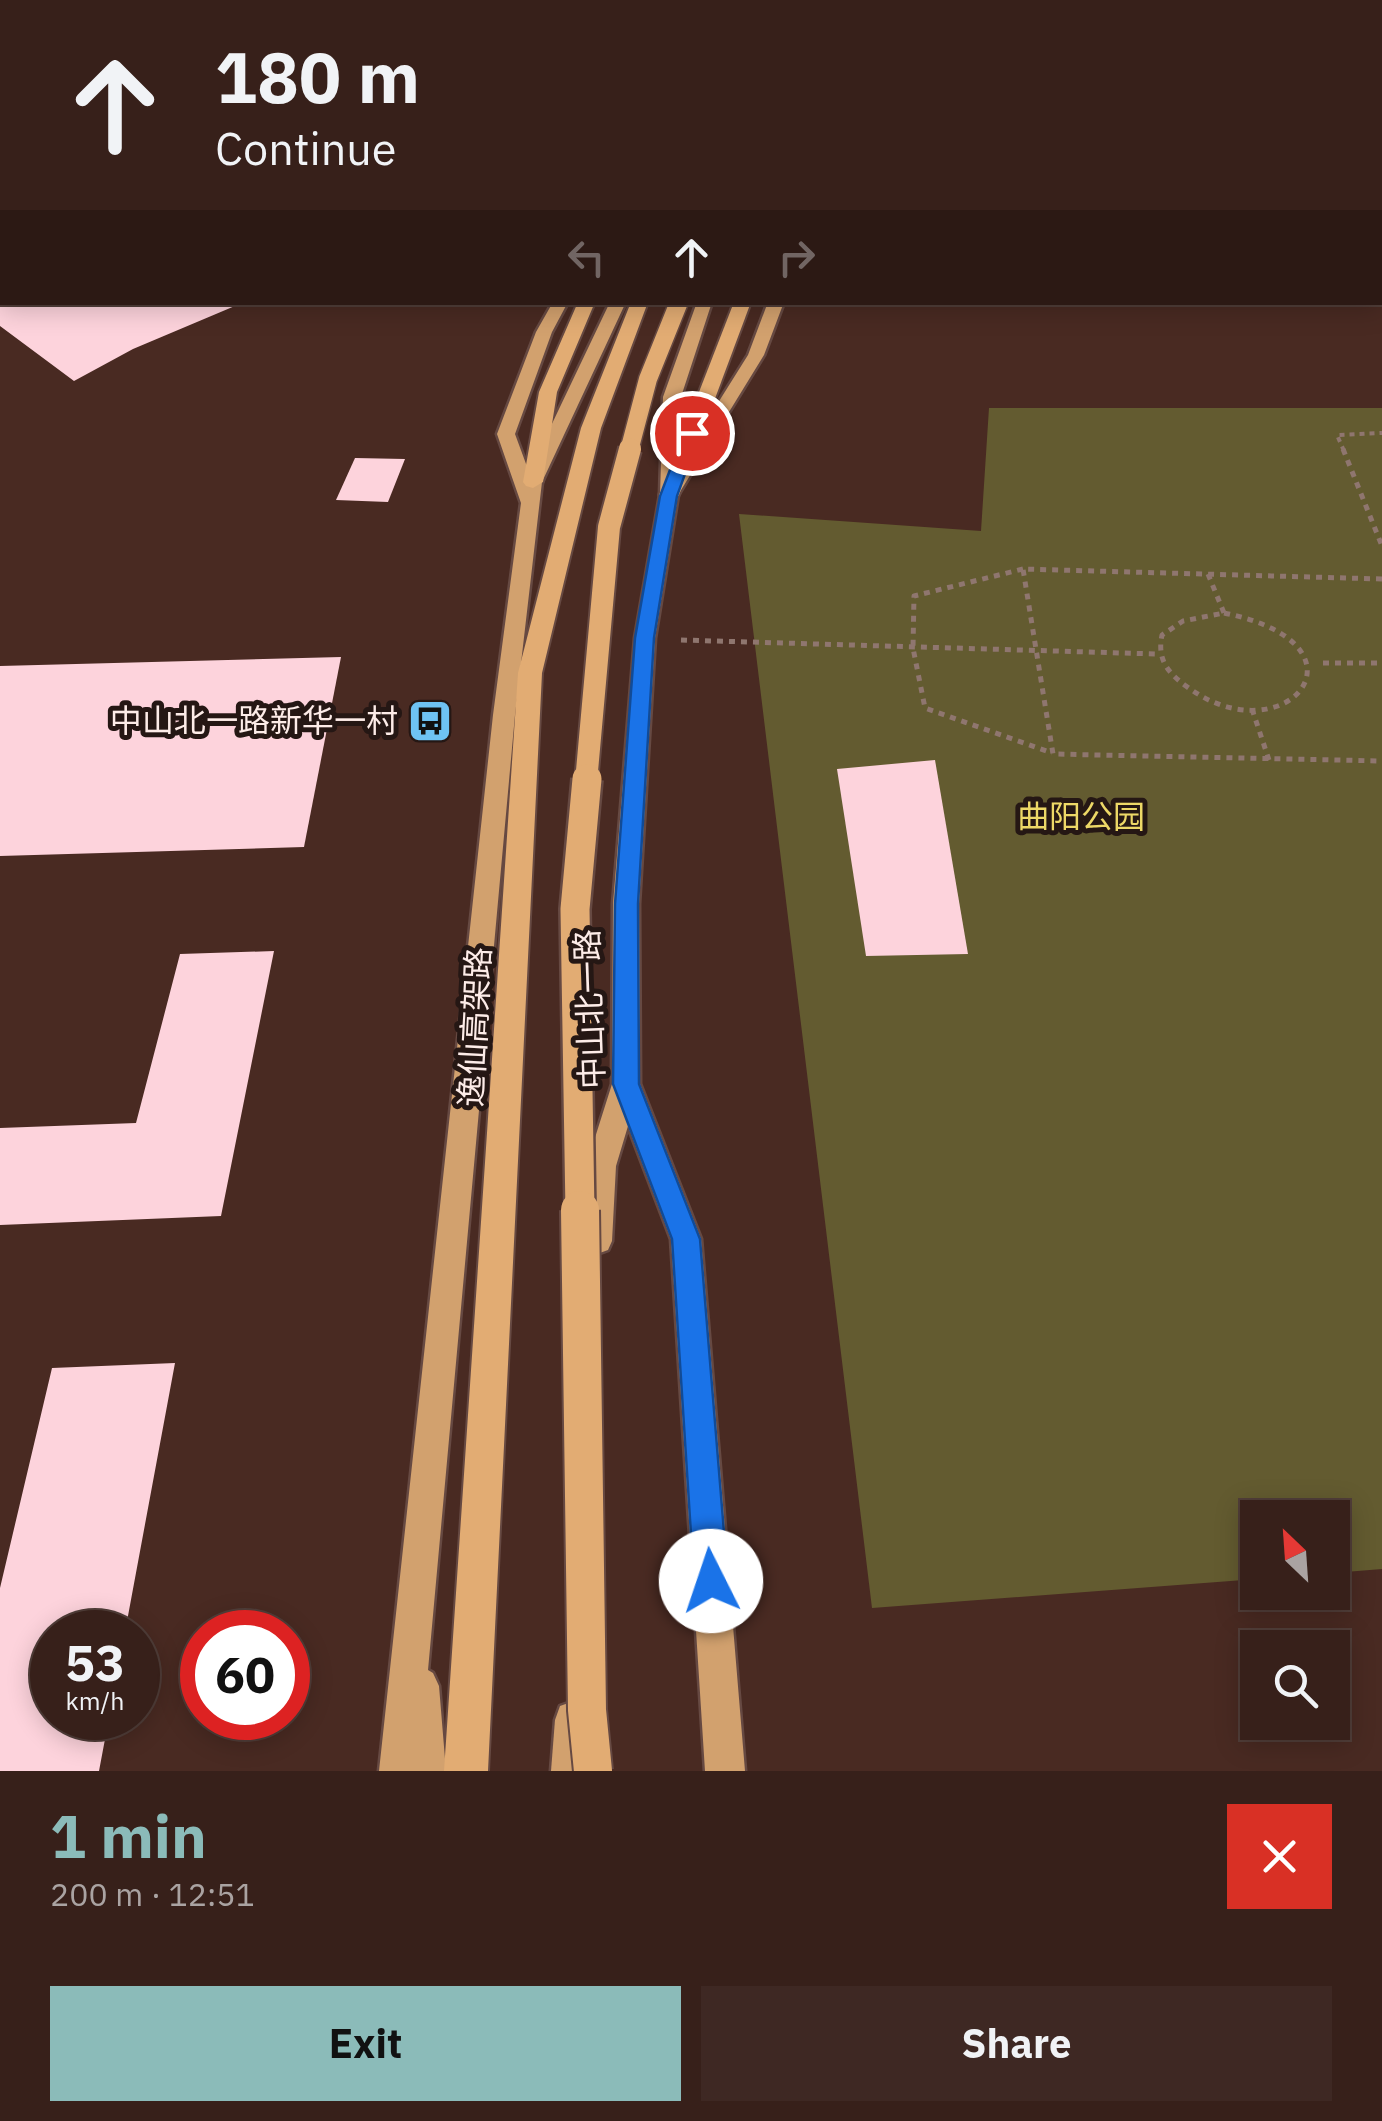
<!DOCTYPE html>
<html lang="en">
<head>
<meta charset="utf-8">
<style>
  body { margin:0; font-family:"IBM Plex Sans","Noto Sans SC",sans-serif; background:#3e2823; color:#f1f3f6; height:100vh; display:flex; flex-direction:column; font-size:38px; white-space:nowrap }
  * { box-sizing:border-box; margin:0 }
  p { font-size:32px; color:#aaa3a2 }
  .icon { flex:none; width:55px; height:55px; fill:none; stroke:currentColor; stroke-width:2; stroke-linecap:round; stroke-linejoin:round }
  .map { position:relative; height:1771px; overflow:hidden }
  .sheet { display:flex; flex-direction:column; background:#37201a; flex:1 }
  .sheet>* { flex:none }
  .hud { position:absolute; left:0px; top:0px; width:1382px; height:305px; box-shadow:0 5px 25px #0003,0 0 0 2px #513e39; background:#37201a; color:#f1f3f6; overflow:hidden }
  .needle { width:65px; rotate:335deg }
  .buttons { position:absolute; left:1240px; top:1500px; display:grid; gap:20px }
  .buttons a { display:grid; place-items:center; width:110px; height:110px; border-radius:0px; background:#37201a; box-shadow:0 5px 25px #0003,0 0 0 2px #513e39; font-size:50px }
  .speed { position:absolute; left:30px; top:1610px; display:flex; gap:20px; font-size:50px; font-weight:700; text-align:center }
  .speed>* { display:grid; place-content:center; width:130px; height:130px; border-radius:50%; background:#37201a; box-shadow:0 5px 25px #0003,0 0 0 2px #513e39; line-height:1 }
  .speed small { font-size:25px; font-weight:400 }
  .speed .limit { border:15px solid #d22; background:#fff; color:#111 }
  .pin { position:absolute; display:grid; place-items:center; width:85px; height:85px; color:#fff; margin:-42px; border:5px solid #fff; border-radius:50%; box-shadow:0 2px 10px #0007 }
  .me { position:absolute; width:110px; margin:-55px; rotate:356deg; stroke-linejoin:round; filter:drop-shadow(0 0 8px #0008) }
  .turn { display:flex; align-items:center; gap:35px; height:210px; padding:0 50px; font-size:45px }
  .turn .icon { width:130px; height:130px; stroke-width:2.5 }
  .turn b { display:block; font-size:70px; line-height:85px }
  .lanes { display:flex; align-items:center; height:95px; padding:0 50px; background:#0003; justify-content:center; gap:50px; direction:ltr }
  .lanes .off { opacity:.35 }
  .round { display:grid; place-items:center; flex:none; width:105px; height:105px; border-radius:0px; background:#3e2823 }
  .head { display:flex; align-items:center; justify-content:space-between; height:170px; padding:0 50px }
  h1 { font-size:60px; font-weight:700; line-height:75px; color:#8bbbb9 }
  .button { display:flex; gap:20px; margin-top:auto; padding:20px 50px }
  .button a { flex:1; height:115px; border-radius:0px; background:#8bbbb9; color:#111; font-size:40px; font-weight:700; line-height:115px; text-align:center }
  .button a+a { background:#3e2823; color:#f1f3f6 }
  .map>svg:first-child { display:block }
  .green { fill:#635b30 }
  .building { fill:#fdd3dc }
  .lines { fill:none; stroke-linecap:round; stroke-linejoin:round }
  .tertiary-casing { stroke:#664942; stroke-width:5 }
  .primary-casing { stroke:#664942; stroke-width:5 }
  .trunk-casing { stroke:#664942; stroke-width:4 }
  .path-far1 { stroke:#8f766f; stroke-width:4; stroke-dasharray:5 5; stroke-linecap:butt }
  .path { stroke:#8f766f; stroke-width:5; stroke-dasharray:6 6; stroke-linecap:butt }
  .tertiary { fill:#836b53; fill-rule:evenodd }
  .primary { fill:#d2a16e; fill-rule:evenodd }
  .trunk { fill:#e2ac73; fill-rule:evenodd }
  .trunk-bridge-far3-casing { stroke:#664942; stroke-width:21; stroke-linecap:butt }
  .trunk-bridge-far2-casing { stroke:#664942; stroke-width:26; stroke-linecap:butt }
  .trunk-bridge-far1-casing { stroke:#664942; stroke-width:34; stroke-linecap:butt }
  .trunk-bridge-casing { stroke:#664942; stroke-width:42; stroke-linecap:butt }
  .trunk-bridge-far3 { stroke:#e2ac73; stroke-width:18 }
  .trunk-bridge-far2 { stroke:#e2ac73; stroke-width:22 }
  .trunk-bridge-far1 { stroke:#e2ac73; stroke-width:29 }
  .trunk-bridge { stroke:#e2ac73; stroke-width:38 }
  .route { fill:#1a73e8; stroke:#114b97; stroke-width:2.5 }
  .labels { text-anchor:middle; stroke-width:10; stroke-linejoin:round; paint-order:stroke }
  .poi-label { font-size:32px; fill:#fdece8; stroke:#251714; text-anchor:end }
  .park-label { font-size:32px; fill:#edd867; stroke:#251714 }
  .street-label { font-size:32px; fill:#fdece8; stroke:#251714 }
</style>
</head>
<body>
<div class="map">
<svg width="1382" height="1771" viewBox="0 0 1382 1771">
  <rect width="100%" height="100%" fill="#492a22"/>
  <path class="green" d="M 989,408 L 1382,408 L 1382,1569 L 1333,1573 L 1332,1518 L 1258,1518 L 1257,1579 L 872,1608 L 739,514 L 981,531 Z"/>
  <g class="building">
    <path d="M 0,302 L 242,302 L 242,303 L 133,349 L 74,381 L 0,326 Z"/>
    <path d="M 355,458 L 405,459 L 388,502 L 336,500 Z"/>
    <path d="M 341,657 L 304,847 L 0,856 L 0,666 Z"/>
    <path d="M 935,760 L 968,954 L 866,956 L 837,769 Z"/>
    <path d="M 274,951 L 221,1216 L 0,1225 L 0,1128 L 136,1123 L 180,954 Z"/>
    <path d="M 175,1363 L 125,1632 L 52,1632 L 52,1718 L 109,1718 L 99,1771 L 0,1771 L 0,1588 L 52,1368 Z"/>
  </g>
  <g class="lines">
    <g class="tertiary-casing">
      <path id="tertiary" d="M 1380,115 L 1382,116 L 1382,124 L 1380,123 Z"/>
    </g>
    <g class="primary-casing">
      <g id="primary">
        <rect x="0" y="43" width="2" height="6"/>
        <path d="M 0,72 L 2,73 L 2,79 L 0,80 Z"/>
        <path d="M 2,93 L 2,101 L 0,102 L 0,94 Z"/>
        <path d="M 553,302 L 568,302 L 552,332 L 515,434 L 529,472 L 610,302 L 626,302 L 542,482 L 515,715 L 428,1670 L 433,1673 L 439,1686 L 446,1771 L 379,1771 L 493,715 L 521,503 L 497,434 L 536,332 Z"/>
        <path d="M 697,302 L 712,302 L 681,397 L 679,465 L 748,355 L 768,302 L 784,302 L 764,355 L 678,495 L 655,638 L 639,904 L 640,1084 L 701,1239 L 745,1771 L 705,1771 L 671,1239 L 628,1126 L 616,1166 L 612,1241 L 608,1250 L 597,1254 L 586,1250 L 582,1241 L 586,1166 L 612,1084 L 613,904 L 635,638 L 660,495 L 663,397 Z"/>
        <path d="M 574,1701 L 588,1706 L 593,1720 L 591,1771 L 551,1771 L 555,1720 L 560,1706 Z"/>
      </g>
    </g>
    <g class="trunk-casing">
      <g id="trunk">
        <path d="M 2,52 L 2,60 L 0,61 L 0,53 Z"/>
        <path d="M 2,80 L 2,88 L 0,89 L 0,81 Z"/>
        <path d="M 578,302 L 595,302 L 557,392 L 543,482 L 533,488 L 526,486 L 523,482 L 539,392 Z"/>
        <path d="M 631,302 L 648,302 L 601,428 L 542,673 L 488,1771 L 444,1771 L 518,673 L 581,428 Z"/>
        <path d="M 734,302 L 751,302 L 679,495 L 676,499 L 662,499 L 659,495 Z"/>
      </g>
    </g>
    <path class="path-far1" d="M 1344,451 L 1337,435 L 1382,433"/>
    <g class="path">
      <path d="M 1343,449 L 1382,546"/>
      <path d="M 1023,569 L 914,596 L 913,648 L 925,708 L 1052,753"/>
      <path d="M 1208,574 L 1224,613"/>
      <path d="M 1382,579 L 1023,569 L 1053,754 L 1382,761"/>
      <path d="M 1224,613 C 1382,645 1284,760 1186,686 C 1167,672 1157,659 1162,635 L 1183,621 Z"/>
      <path d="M 681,640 L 1157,654"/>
      <path d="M 1323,663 L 1382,663"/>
      <path d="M 1252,709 L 1269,760"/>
    </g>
    <use href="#tertiary" class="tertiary"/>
    <use href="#primary" class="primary"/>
    <use href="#trunk" class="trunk"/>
    <g class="trunk-bridge-far3-casing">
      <path id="trunk-bridge-far3" d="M 629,451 L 648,379 L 679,302"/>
    </g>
    <g class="trunk-bridge-far2-casing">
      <path id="trunk-bridge-far2" d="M 586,782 L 609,527 L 630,449"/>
    </g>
    <g class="trunk-bridge-far1-casing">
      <path id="trunk-bridge-far1" d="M 580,1212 L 575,909 L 587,779"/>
    </g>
    <g class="trunk-bridge-casing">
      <path id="trunk-bridge" d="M 580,1210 L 587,1710 L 593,1771"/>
    </g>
    <use href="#trunk-bridge-far3" class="trunk-bridge-far3"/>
    <use href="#trunk-bridge-far2" class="trunk-bridge-far2"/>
    <use href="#trunk-bridge-far1" class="trunk-bridge-far1"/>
    <use href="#trunk-bridge" class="trunk-bridge"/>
  </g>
  <path class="route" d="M 692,428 L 700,433 L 677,496 L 654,638 L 638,904 L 639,1084 L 700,1239 L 728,1581 L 723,1593 L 711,1598 L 699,1593 L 694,1581 L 672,1239 L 613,1084 L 615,904 L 635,638 L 660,496 L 684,433 Z"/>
  <defs>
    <g id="bus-square" transform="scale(2.25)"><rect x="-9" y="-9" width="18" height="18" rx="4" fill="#6ec2f3" stroke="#251714"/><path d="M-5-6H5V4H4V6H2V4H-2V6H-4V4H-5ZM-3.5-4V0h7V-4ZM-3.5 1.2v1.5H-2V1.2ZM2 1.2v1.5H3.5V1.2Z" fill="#111"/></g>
  </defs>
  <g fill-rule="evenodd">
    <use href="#bus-square" x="430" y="721"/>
  </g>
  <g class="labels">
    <g class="poi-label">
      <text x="398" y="732">中山北一路新华一村</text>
    </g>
    <g class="park-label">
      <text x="1081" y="828">曲阳公园</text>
    </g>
    <g class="street-label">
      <text transform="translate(590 1009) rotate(-92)" y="11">中山北一路</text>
      <text transform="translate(475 1027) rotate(-87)" y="11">逸仙高架路</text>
    </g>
  </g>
</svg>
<div class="buttons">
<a><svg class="needle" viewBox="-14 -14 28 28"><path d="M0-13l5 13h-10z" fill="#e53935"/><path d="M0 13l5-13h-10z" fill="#aaa3a2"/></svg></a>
<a><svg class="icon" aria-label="search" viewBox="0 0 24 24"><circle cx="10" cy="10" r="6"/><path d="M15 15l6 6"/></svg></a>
</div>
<div class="speed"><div>53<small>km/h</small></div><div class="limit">60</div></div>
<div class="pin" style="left:692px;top:433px;background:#d93025"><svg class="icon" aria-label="arrive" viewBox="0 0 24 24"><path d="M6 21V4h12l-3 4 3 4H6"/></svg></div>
<svg class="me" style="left:711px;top:1581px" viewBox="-20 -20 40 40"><circle r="19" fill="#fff"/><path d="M0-13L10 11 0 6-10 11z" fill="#1a73e8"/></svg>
<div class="hud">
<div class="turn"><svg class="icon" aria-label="ahead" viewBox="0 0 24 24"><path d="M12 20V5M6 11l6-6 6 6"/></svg><div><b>180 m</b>Continue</div></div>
<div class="lanes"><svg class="icon off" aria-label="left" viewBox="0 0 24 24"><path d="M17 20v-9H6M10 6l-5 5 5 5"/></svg><svg class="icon" aria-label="ahead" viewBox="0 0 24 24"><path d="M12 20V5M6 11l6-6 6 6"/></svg><svg class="icon off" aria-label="right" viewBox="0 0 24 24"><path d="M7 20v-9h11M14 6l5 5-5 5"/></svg></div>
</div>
</div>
<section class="sheet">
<div class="head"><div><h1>1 min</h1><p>200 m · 12:51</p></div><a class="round" style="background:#d93025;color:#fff"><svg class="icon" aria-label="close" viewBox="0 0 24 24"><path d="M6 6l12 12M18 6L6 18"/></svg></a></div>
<div class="button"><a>Exit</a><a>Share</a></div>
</section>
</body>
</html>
